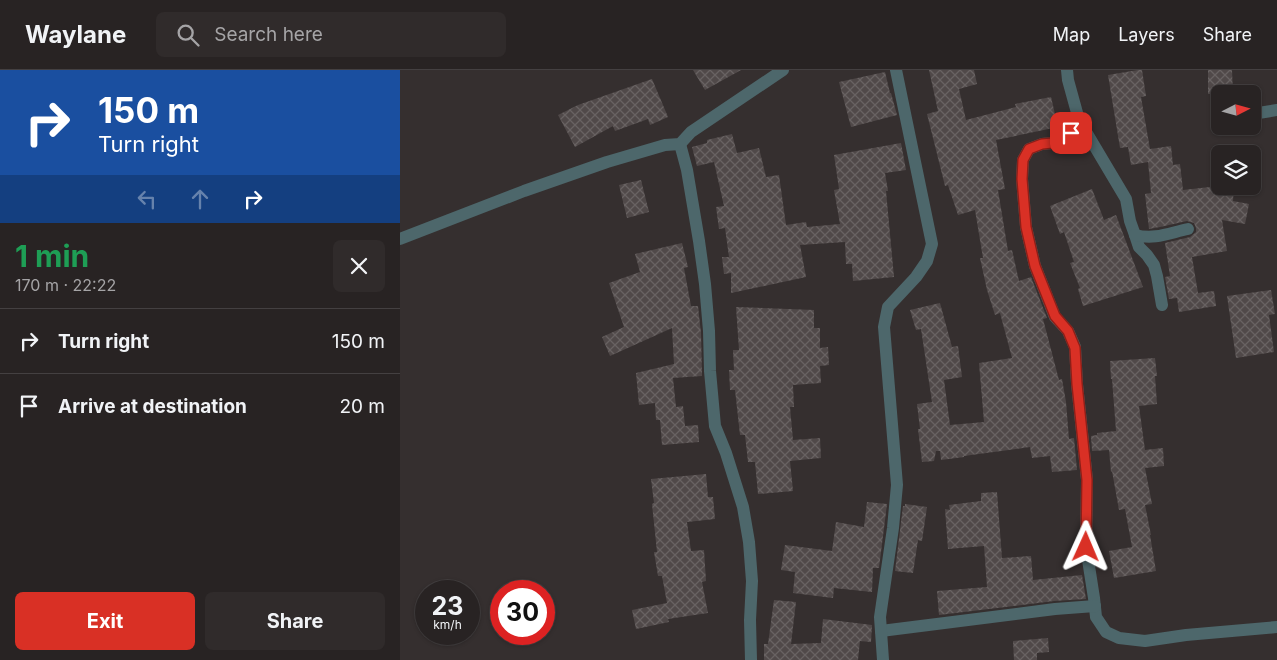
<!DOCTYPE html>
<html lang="en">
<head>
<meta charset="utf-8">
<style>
  body { margin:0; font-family:Inter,sans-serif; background:#302b2b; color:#f1f3f6; height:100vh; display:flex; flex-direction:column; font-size:19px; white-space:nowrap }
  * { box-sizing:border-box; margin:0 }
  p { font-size:16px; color:#a5a4a6 }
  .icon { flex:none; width:28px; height:28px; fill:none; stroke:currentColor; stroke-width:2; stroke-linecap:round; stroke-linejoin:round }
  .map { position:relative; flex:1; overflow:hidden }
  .panel { display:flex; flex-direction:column; background:#282323; width:400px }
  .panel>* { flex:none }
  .banner { background:#1a4fa0; color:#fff; overflow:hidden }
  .needle { width:32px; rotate:84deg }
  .controls { position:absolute; left:811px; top:15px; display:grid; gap:10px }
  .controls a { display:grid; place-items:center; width:50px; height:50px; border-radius:8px; background:#282323; box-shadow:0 1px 4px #0004,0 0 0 1px #444041; font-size:25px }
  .speed { position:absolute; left:15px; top:510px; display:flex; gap:10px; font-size:25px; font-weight:700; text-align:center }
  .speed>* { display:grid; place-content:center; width:65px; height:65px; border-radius:50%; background:#282323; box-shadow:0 1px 4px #0004,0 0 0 1px #444041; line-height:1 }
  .speed small { font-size:12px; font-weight:400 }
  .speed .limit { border:8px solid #d22; background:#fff; color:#111 }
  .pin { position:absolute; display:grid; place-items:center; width:42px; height:42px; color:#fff; margin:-21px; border-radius:10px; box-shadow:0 2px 8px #0006 }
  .me { position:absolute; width:55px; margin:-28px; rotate:1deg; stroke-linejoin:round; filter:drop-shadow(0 0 4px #0008) }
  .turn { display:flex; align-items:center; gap:18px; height:105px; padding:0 15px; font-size:22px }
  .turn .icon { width:65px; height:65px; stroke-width:2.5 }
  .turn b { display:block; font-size:35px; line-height:42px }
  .lanes { display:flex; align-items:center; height:48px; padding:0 15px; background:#0003; justify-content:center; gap:25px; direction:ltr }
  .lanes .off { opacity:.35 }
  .round { display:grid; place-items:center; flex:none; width:52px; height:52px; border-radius:8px; background:#302b2b }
  .overview { display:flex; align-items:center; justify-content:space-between; height:85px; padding:0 15px }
  h1 { font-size:30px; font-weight:700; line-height:38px; color:#1e9e55 }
  .cta { display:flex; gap:10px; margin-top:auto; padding:10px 15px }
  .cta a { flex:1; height:58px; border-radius:8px; background:#d93025; color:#fff; font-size:20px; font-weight:700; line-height:58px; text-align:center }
  .cta a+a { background:#302b2b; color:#f1f3f6 }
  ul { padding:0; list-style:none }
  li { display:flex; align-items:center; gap:15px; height:65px; padding:0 15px; border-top:1px solid #444041 }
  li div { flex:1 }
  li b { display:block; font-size:19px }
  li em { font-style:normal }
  header { display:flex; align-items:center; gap:30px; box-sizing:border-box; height:70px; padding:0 25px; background:#282323; border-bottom:1px solid #444041 }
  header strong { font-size:24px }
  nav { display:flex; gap:28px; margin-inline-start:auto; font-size:18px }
  .search { width:350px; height:45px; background:#302b2b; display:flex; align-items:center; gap:12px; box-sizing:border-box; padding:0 18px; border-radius:8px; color:#a5a4a6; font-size:19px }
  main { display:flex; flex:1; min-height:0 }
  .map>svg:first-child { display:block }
  .building { fill:url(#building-cross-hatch) }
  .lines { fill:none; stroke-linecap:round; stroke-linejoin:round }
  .minor { stroke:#4d676b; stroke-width:12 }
  .route-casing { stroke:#8d1f18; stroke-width:12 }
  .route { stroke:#d93025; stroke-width:9 }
</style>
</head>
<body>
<header>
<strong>Waylane</strong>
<div class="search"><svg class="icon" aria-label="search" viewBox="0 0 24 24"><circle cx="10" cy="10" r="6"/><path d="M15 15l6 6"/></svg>Search here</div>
<nav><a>Map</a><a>Layers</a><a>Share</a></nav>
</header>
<main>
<section class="panel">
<div class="banner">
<div class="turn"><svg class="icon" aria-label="right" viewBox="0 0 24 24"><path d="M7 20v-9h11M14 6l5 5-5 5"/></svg><div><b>150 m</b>Turn right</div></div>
<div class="lanes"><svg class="icon off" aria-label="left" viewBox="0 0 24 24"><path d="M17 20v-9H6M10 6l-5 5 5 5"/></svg><svg class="icon off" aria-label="ahead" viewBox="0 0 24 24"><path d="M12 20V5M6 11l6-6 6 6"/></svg><svg class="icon" aria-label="right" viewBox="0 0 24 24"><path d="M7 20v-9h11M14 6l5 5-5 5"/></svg></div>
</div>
<div class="overview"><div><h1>1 min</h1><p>170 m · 22:22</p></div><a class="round"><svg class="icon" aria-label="close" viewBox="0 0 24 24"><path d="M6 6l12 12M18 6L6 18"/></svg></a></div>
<ul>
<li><svg class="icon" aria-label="right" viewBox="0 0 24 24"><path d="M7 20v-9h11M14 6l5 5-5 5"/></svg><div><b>Turn right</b></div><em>150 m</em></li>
<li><svg class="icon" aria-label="arrive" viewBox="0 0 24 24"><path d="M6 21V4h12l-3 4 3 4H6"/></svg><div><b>Arrive at destination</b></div><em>20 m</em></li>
</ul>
<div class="cta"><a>Exit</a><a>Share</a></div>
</section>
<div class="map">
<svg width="877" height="590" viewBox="0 0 877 590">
  <defs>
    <pattern id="building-cross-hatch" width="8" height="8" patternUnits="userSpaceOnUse" patternTransform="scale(1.25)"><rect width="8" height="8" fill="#504949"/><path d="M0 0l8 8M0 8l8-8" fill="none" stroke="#686262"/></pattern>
  </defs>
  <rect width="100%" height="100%" fill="#352f2f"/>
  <g class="building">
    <path d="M 293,0 L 341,0 L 305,20 Z"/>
    <path d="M 529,0 L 574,0 L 577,14 L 559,19 L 566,50 L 616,37 L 615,34 L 651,27 L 658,57 L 596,70 L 605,119 L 598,120 L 608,181 L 612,180 L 619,211 L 631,207 L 647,248 L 643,249 L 659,310 L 662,309 L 666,332 L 669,369 L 674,368 L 677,400 L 652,402 L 650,386 L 632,388 L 630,377 L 564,386 L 564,387 L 541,390 L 540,381 L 536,381 L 534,391 L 522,392 L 518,359 L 520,359 L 517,334 L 532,332 L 521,259 L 516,260 L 510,240 L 540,233 L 552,277 L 558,276 L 562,307 L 544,310 L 550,355 L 584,352 L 579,293 L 612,288 L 600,243 L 595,245 L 587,220 L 580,188 L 583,188 L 575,140 L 558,145 L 548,115 L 545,116 L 527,44 L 538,41 Z"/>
    <path d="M 738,0 L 742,0 L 746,26 L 741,27 L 750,79 L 771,76 L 773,95 L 780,94 L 783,120 L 819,116 L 834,116 L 833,131 L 849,134 L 845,154 L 822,150 L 827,181 L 792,187 L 798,223 L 814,221 L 816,236 L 779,242 L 777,228 L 769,229 L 765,207 L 770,206 L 765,173 L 790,167 L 796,162 L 796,158 L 794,153 L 787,151 L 760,157 L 749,159 L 745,124 L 751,123 L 748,92 L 731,95 L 728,77 L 720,78 L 708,5 Z"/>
    <path d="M 808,0 L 832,0 L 833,24 L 808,24 Z"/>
    <path d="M 485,2 L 490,23 L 491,23 L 497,45 L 451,57 L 439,12 Z"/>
    <path d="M 252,9 L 268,47 L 250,55 L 248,49 L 215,61 L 213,56 L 175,77 L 158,45 L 178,35 Z"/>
    <path d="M 332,64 L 337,83 L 359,78 L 366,107 L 379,105 L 386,155 L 406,152 L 407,157 L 440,154 L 434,120 L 439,119 L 434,85 L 501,73 L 506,100 L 485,103 L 488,121 L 486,121 L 494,207 L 453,211 L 452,194 L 446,194 L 445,172 L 400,175 L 406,207 L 331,223 L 331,203 L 324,204 L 322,187 L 329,187 L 325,158 L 319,159 L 316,137 L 324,136 L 314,92 L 297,96 L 292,77 L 307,73 L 307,70 Z"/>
    <path d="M 241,110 L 249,142 L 227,148 L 219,115 Z"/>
    <path d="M 692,119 L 704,150 L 716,145 L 743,217 L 683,236 L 678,219 L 680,218 L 670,193 L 674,192 L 664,162 L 660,164 L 650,136 Z"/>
    <path d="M 282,173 L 288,197 L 284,198 L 291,236 L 298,236 L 301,263 L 302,306 L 273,308 L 276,337 L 283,336 L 285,356 L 298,355 L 299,372 L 262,375 L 260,350 L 256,350 L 255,333 L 239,335 L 236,303 L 274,294 L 272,258 L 210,286 L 202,267 L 224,257 L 209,213 L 240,202 L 235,184 Z"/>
    <path d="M 871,220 L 875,244 L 869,245 L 874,282 L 836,288 L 827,226 Z"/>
    <path d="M 336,237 L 414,240 L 414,258 L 420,258 L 420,278 L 428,277 L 429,295 L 420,296 L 421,313 L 393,315 L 394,337 L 390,337 L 393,370 L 420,368 L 421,388 L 390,391 L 393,421 L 358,424 L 355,392 L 348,392 L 345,365 L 340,365 L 335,320 L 330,320 L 329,300 L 334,300 L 333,280 L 339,280 Z"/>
    <path d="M 755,288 L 757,306 L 755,306 L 757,334 L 739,336 L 745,380 L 763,378 L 764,396 L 745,398 L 752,434 L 745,435 L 751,465 L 750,465 L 756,501 L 714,508 L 709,481 L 732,477 L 725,439 L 719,440 L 712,401 L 711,402 L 709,380 L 692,381 L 691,366 L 697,365 L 697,363 L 716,361 L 712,309 L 711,309 L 710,291 Z"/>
    <path d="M 306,404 L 308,427 L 313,427 L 315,449 L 287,452 L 291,481 L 304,480 L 306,511 L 302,512 L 308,543 L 268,549 L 269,552 L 236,559 L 232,540 L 267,533 L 262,506 L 258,506 L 254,482 L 257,482 L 252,434 L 254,433 L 251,409 Z"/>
    <path d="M 597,422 L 602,488 L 631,486 L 633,510 L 682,505 L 686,529 L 654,531 L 539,545 L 537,521 L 587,517 L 584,476 L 548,479 L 545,439 L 550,440 L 549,435 L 581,431 L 581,423 Z"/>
    <path d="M 467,432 L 487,434 L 479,498 L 473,498 L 472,522 L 434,518 L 433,528 L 393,523 L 395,502 L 381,500 L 385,475 L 432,481 L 436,452 L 464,457 Z"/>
    <path d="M 505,434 L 527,437 L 522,471 L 518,470 L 513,503 L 495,501 L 503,436 L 505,436 Z"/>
    <path d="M 374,530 L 396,532 L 391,574 L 421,573 L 423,549 L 472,555 L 471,572 L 460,571 L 458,590 L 364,590 L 364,574 L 368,574 Z"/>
    <path d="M 648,568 L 649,582 L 637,583 L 637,590 L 614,590 L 613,571 Z"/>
  </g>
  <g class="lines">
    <g class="minor">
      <path d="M 667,0 L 668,10 L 679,50 L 671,63 L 662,72 L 642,74 L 629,79 L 623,90 L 622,109 L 626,157 L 635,196 L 655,247 L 668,261 L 675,277 L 677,314 L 687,410 L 686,477 L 694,528 L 696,547 L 706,562 L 719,568 L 745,571 L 786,565 L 877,557"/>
      <path d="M 852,44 L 877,40"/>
      <path d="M 819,49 L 820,49"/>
      <path d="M 679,50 L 726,129 L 730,151 L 735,165 L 739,177 L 747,185 L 754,195 L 757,206 L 762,235"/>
      <path d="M 280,74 L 287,100 L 299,171 L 305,214 L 309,261 L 310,301 L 315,356 L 326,383 L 343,437 L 349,472 L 352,511 L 350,550 L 351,590"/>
      <path d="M 735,165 C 755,170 769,163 788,159"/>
      <path d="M 0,169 L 124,121 L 207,92 L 265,75 L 280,74 L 291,62 L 383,0"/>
      <path d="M 481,561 L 655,539 L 695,536"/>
      <path d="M 483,590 L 480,547 L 493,458 L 497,415 L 484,257 L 488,237 L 516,207 L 527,191 L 532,174 L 496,0"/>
    </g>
  </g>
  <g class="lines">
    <g class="route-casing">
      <path id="route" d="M 671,63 L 662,72 L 642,74 L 629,79 L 623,90 L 622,109 L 626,157 L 635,196 L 655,246 L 668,261 L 675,278 L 677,314 L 687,410 L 686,477"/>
    </g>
    <use href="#route" class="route"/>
  </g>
</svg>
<div class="controls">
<a><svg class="needle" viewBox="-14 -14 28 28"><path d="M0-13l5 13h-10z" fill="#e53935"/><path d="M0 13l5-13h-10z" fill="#a5a4a6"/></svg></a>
<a><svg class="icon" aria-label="layers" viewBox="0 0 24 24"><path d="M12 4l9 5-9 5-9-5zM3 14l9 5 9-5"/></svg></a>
</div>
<div class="speed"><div>23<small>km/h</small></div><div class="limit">30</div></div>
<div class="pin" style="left:671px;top:63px;background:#d93025"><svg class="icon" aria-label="arrive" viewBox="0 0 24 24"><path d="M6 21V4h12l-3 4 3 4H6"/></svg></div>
<svg class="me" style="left:686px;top:477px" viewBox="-20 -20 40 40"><path d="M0-17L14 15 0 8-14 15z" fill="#d93025" stroke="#fff" stroke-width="4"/></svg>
</div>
</main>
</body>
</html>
